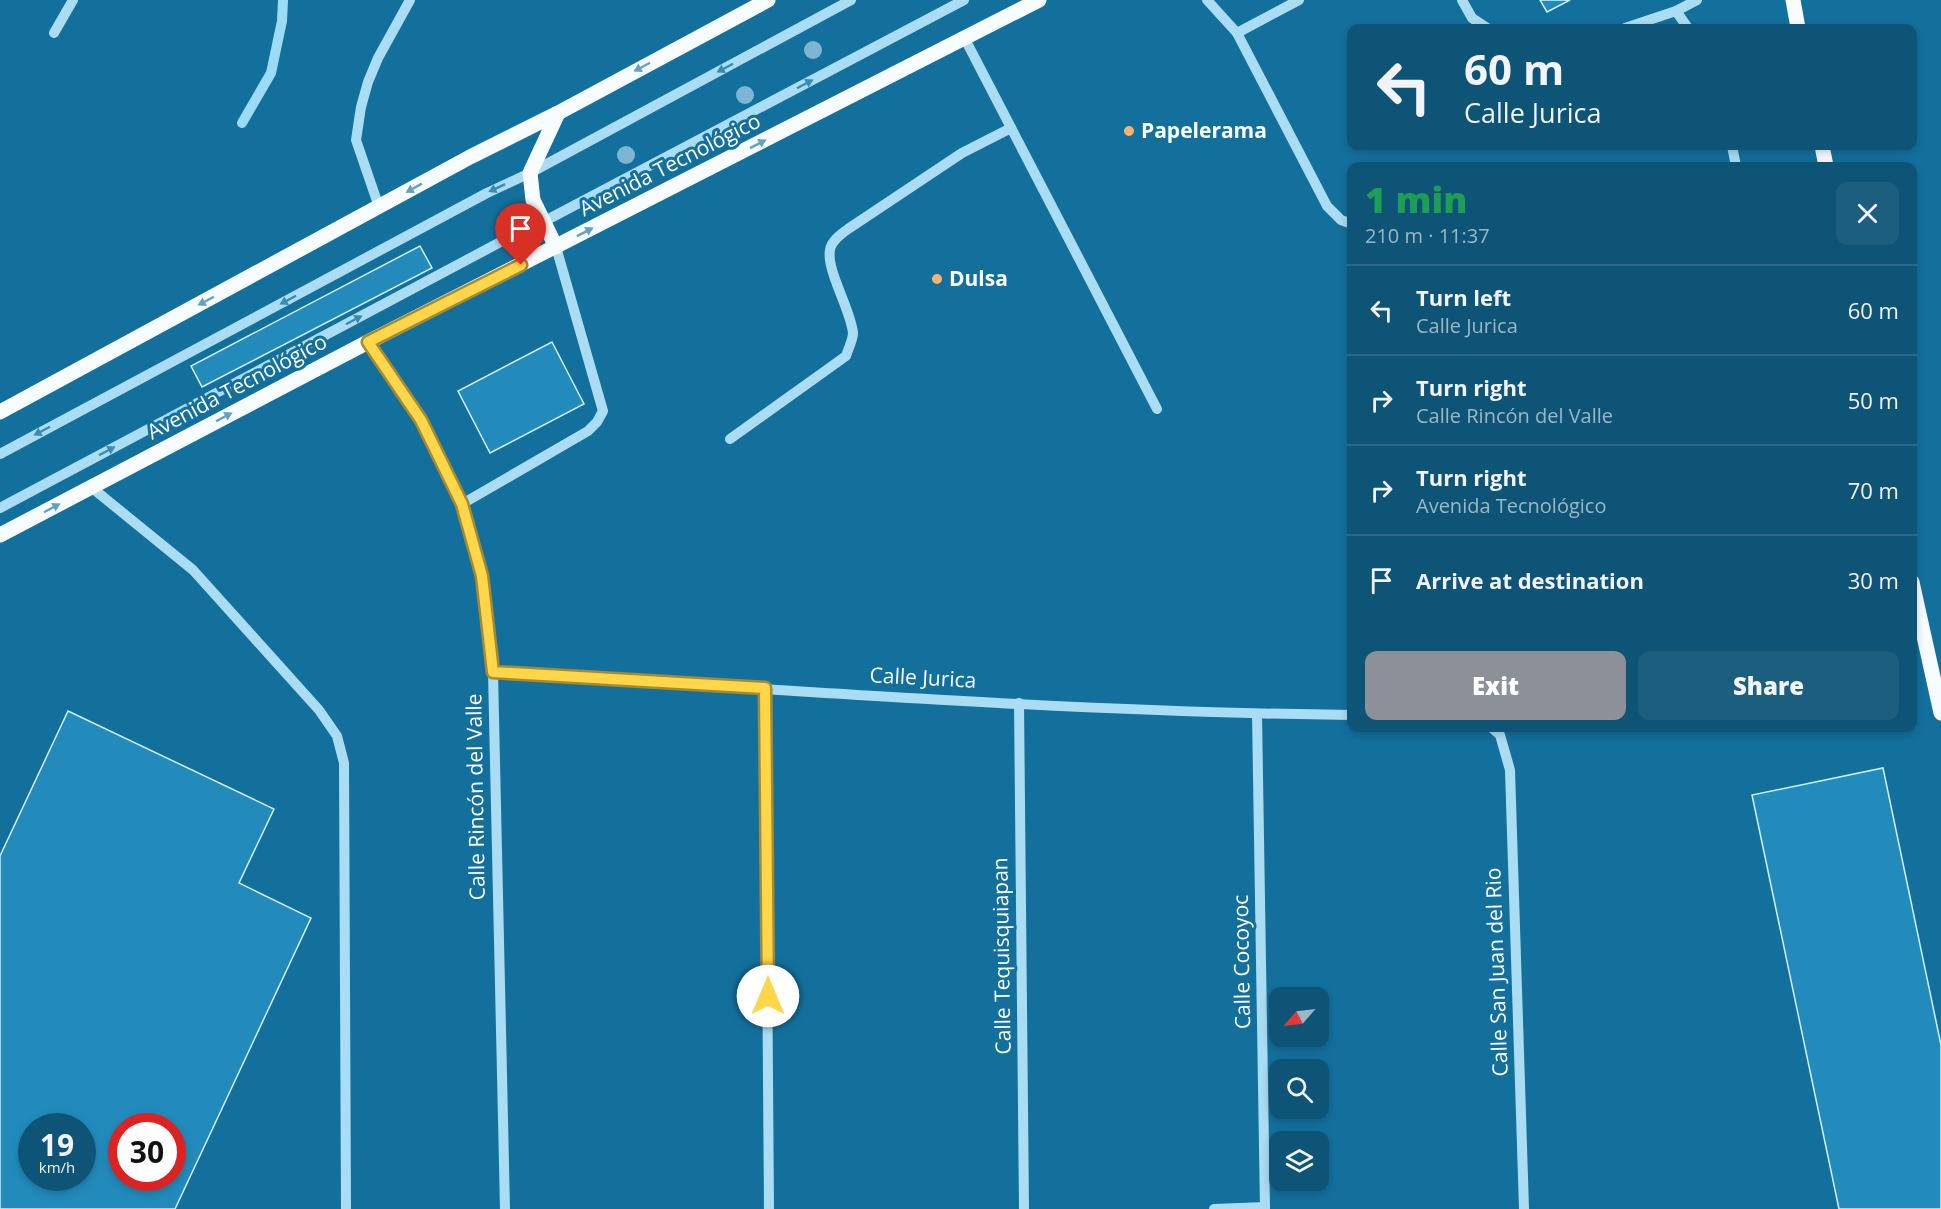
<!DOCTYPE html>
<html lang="en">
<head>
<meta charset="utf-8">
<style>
  body { margin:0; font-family:"Open Sans",sans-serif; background:#1c5e7e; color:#f1f3f6; height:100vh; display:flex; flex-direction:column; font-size:22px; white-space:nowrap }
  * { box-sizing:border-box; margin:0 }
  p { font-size:20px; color:#9bb7c5 }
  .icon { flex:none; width:33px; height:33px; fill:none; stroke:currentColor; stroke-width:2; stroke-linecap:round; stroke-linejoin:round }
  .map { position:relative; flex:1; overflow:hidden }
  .panel { position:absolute; left:1347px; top:162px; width:570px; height:570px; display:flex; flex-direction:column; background:#0e5476; border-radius:12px; box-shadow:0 3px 9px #0003 }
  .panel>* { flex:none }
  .guide { position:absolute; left:1347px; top:24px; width:570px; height:126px; border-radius:12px; box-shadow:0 3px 9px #0003; background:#0e5476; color:#f1f3f6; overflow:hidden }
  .needle { width:39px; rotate:242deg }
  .tools { position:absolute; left:1269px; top:987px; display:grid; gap:12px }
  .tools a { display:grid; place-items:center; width:60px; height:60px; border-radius:12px; background:#0e5476; box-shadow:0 3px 9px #0003; font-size:30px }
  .speed { position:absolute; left:18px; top:1113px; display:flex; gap:12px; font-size:30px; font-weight:700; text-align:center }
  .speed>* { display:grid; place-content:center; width:78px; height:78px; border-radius:50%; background:#0e5476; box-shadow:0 3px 9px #0003; line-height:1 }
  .speed small { font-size:15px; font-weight:400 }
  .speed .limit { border:9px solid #d22; background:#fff; color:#111 }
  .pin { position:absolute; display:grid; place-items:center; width:51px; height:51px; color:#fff; margin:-62px -26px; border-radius:50% 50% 50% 0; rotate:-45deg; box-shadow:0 0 6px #0007 }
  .pin .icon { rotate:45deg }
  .me { position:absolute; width:66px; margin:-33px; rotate:0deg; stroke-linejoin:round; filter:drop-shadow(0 0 4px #0008) }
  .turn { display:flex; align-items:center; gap:21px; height:126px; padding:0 18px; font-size:27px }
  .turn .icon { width:78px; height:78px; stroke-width:2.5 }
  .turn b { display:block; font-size:42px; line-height:51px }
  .round { display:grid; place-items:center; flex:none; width:63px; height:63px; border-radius:12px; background:#1c5e7e }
  .overview { display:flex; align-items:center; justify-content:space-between; height:102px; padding:0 18px }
  h1 { font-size:36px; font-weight:800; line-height:45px; color:#1e9e55 }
  .action { display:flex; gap:12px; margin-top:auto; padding:12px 18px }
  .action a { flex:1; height:69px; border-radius:12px; background:#8c9099; color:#fff; font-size:24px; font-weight:800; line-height:69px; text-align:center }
  .action a+a { background:#1c5e7e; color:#f1f3f6 }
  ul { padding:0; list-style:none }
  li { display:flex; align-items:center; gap:18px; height:90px; padding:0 18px; border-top:2px solid #2e6a88 }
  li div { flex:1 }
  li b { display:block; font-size:22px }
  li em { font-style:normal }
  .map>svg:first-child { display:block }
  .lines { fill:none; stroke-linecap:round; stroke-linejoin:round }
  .stream { stroke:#9cdbf6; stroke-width:10 }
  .building { fill:#228bbc; stroke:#d2f0fd; stroke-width:1.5; fill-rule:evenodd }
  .minor { stroke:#aaddf4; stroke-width:10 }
  .major { stroke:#f6fcff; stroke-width:15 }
  .tree { fill:#7cb6d2 }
  .oneway { fill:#62a1bf }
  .oneway2 { fill:#398bb3 }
  .route-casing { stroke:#a68a30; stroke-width:15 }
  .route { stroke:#ffd54a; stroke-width:10 }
  .poi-dot { fill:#ffb26c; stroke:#13709d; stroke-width:2 }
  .labels { text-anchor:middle; stroke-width:6; stroke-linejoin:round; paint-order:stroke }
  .poi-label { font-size:21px; font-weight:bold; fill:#fff; stroke:#13709d; text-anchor:start }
  .street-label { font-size:21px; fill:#fff; stroke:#13709d }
</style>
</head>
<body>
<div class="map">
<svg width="1941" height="1209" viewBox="0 0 1941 1209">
  <rect width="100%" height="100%" fill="#13709d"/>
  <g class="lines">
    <path class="stream" d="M 242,123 L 271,73 L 282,21 L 283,0"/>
  </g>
  <g class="building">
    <path d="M 1540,0 L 1570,0 L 1547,12 Z"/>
    <path d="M 420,246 L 432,268 L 202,387 L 191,366 Z"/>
    <path d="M 552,342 L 584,404 L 490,453 L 458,391 Z"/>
    <path d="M 68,711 L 274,809 L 239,883 L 311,918 L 175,1209 L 0,1209 L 0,856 ZM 32,1126 L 82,1126 L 82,1178 L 32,1178 ZM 122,1126 L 172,1126 L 172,1178 L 122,1178 Z"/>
    <path d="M 1883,768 L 1941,1045 L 1941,1209 L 1839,1209 L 1752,795 Z"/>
  </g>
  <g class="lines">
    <g class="minor">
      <path d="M 1207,0 L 1237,33 L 1327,206 L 1341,220 L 1352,224"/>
      <path d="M 1462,0 L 1472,18 L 1487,28"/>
      <path d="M 1676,11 L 1688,28"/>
      <path d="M 1625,28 L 1676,11 L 1697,0"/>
      <path d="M 54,33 L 73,0"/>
      <path d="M 1237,33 L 1299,0"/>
      <path d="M 965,39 L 1157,409"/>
      <path d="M 1732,146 L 1736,166"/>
      <path d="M 379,207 L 356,140 L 361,107 L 368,82 L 378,58 L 410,0"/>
      <path d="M 368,342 L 421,420 L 462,504 L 482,576 L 493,672 L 505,1209"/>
      <path d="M 730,439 L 846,356 C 848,349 853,340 853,333 C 851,310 826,270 830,250 C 831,241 841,234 848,229 L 962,153 L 1011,128"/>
      <path d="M 0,454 L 487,193 L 530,173 L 851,0"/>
      <path d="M 91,487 L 193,570 L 319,710 L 337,736 L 344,763 L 346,1209"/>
      <path d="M 462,504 L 588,431 L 597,422 L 603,411 L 556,247"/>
      <path d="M 0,508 L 508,238 L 543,222 L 964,0"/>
      <path d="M 493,672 C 779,689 1065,712 1352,715"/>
      <path d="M 765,688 L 769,1209"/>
      <path d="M 1019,703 L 1024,1209"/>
      <path d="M 1257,714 L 1265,1209"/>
      <path d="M 1492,728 L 1500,735 L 1510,770 L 1524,1209"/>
      <path d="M 1214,1209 L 1265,1207"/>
    </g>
    <g class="major">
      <path d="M 1793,0 L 1798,28"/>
      <path d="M 1822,146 L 1826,166"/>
      <path d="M 556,247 L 533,200 L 530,173 L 558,113"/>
      <path d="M 0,412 L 470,157 L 558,113 L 768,0"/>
      <path d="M 0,535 L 368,342 L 1039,0"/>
      <path d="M 1912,582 L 1941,713"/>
    </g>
  </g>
  <g class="tree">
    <circle cx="813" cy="50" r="9"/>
    <circle cx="745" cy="95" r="9"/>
    <circle cx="626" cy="155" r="9"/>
  </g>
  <defs><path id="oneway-solid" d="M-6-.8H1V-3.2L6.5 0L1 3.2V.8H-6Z" transform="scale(1.5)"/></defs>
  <g class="oneway">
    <use href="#oneway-solid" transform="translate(642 67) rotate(152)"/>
    <use href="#oneway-solid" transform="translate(758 144) rotate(-27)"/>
    <use href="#oneway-solid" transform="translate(414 188) rotate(151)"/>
    <use href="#oneway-solid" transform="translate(585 232) rotate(-27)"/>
    <use href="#oneway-solid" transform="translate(206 301) rotate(152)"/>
    <use href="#oneway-solid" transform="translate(224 417) rotate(-28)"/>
    <use href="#oneway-solid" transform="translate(52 508) rotate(-28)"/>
  </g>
  <g class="oneway2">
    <use href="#oneway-solid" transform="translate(725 68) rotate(152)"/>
    <use href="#oneway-solid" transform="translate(805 84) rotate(-28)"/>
    <use href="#oneway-solid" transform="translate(497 188) rotate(155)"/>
    <use href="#oneway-solid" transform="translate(288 300) rotate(152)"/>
    <use href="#oneway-solid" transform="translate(354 320) rotate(-28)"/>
    <use href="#oneway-solid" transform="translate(42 431) rotate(152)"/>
    <use href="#oneway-solid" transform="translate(107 451) rotate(-28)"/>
  </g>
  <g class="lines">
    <g class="route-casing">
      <path id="route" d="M 521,265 L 368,342 L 421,420 L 462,504 L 482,576 L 493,672 L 765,688 L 768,996"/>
    </g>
    <use href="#route" class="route"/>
  </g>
  <g class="poi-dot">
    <circle cx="1129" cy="131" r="6"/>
    <circle cx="937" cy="279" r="6"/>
  </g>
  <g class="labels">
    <g class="poi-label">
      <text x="1141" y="138">Papelerama</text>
      <text x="949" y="286">Dulsa</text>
    </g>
    <g class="street-label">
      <text transform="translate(670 165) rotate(-27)" y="7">Avenida Tecnológico</text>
      <text transform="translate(237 387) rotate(-28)" y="7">Avenida Tecnológico</text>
      <text transform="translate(923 678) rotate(3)" y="7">Calle Jurica</text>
      <text transform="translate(476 797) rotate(-91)" y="7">Calle Rincón del Valle</text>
      <text transform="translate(1002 956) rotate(-91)" y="7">Calle Tequisquiapan</text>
      <text transform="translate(1242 962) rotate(-91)" y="7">Calle Cocoyoc</text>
      <text transform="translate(1497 972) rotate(-92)" y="7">Calle San Juan del Rio</text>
    </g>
  </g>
</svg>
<div class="tools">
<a><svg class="needle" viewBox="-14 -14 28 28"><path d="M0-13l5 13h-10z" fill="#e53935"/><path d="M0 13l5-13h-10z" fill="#9bb7c5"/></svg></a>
<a><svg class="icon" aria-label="search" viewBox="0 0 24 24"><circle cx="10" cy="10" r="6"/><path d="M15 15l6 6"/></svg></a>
<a><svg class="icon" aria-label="layers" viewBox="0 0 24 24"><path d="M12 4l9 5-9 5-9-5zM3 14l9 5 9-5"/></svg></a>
</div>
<div class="speed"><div>19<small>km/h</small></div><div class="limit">30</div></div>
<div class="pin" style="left:521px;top:265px;background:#d93025"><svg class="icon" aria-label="arrive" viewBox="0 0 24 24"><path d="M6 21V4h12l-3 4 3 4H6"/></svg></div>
<svg class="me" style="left:768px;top:996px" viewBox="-20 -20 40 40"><circle r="19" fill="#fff"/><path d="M0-13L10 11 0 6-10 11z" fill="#ffd54a"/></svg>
<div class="guide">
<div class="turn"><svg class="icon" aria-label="left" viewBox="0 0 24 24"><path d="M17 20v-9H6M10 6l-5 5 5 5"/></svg><div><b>60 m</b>Calle Jurica</div></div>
</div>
<section class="panel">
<div class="overview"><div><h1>1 min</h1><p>210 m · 11:37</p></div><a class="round"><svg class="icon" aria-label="close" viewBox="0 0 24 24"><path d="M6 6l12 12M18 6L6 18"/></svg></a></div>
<ul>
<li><svg class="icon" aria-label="left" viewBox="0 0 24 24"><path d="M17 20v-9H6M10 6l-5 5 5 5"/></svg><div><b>Turn left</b><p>Calle Jurica</p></div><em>60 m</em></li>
<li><svg class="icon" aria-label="right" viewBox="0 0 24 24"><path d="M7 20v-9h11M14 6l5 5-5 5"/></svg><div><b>Turn right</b><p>Calle Rincón del Valle</p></div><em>50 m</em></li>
<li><svg class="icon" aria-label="right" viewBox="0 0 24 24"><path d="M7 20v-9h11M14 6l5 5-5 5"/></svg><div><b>Turn right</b><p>Avenida Tecnológico</p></div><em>70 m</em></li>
<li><svg class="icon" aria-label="arrive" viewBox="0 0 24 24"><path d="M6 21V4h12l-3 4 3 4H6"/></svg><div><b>Arrive at destination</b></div><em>30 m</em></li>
</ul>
<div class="action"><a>Exit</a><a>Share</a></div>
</section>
</div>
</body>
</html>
